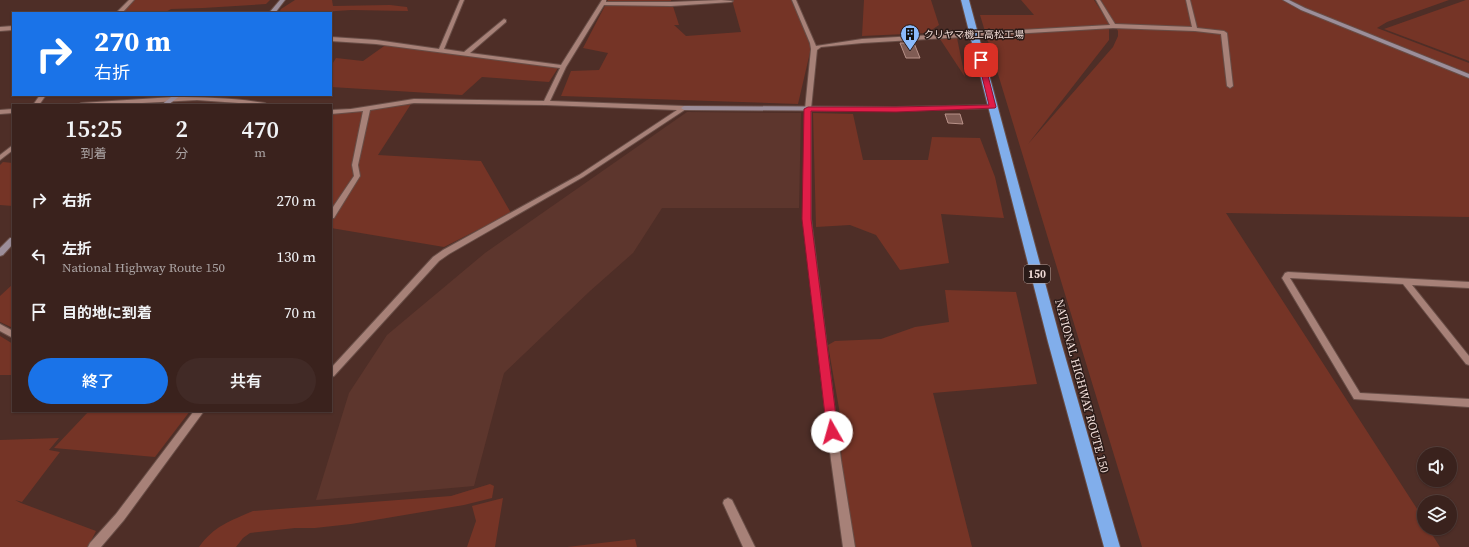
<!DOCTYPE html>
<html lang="ja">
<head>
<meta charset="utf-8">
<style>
  body { margin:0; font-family:"Source Serif 4","Noto Sans JP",serif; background:#412a26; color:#f1f3f6; height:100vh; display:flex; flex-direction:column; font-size:15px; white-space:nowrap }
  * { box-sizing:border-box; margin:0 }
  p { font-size:13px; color:#aba4a4 }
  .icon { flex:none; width:22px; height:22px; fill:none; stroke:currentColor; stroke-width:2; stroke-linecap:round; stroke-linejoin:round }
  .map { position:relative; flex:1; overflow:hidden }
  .details { position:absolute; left:12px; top:104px; width:320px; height:308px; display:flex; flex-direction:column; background:#3a221d; border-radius:0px; box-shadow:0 1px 3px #0004,0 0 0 1px #543f3b }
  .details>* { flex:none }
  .top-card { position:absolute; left:12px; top:12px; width:320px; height:84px; border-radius:0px; box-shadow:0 1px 3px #0004,0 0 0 1px #543f3b; background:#1a73e8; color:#fff; overflow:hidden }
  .controls { position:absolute; left:1417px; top:447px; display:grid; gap:8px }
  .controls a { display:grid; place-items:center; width:40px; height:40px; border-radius:50%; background:#3a221d; box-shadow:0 1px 3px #0004,0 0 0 1px #543f3b; font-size:20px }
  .pin { position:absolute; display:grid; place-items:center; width:34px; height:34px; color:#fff; margin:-17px; border-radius:8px; box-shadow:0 2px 6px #0006 }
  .me { position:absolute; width:44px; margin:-22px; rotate:353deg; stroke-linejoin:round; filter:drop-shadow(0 0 3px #0008) }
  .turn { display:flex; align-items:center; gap:14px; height:84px; padding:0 16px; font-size:18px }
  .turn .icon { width:52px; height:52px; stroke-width:2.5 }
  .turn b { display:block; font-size:28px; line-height:34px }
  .eta { display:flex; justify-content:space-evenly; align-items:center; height:68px; text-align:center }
  .eta b { font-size:24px; font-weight:600; line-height:28px }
  .primary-button { display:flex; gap:8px; margin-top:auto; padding:8px 16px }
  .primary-button a { flex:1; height:46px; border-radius:24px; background:#1a73e8; color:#fff; font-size:16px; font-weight:600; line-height:46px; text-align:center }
  .primary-button a+a { background:#412a26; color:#f1f3f6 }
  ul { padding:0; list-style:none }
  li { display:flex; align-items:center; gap:12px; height:56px; padding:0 16px }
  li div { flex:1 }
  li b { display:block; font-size:15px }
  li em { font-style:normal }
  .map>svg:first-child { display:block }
  .built { fill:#5d362d }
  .green { fill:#753426 }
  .building { fill:#805c54; stroke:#b89188 }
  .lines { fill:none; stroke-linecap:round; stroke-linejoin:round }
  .street-casing { stroke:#684d46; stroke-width:2 }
  .secondary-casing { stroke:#684d46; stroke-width:2 }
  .highway-casing { stroke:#684d46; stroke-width:2 }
  .street { fill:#a78178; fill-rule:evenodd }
  .secondary { fill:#9c8e9a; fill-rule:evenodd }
  .highway { fill:#81aeeb; fill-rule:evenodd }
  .route { fill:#e11d48; stroke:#92132f }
  .labels { text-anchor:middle; stroke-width:3; stroke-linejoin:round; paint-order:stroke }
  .far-poi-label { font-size:10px; fill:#efdad5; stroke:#2a1b18; text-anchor:start }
  .shield { fill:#2a1b18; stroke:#b4a19c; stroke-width:1 }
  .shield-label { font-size:11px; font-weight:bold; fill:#efdad5 }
  .street-label { font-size:12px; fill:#efdad5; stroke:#2a1b18 }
</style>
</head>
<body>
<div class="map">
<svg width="1469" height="547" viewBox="0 0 1469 547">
  <rect width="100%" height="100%" fill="#4e2e27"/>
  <path class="built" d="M 687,112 L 801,113 L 799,208 L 662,208 L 633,253 L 590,291 L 504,373 L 474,486 L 316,500 L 349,393 L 387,335 L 485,253 Z"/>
  <g class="green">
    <path d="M 132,0 L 270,0 L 266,4 L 203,8 L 171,9 L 164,13 L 120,13 Z"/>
    <path d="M 295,0 L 332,0 L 333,6 L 390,5 L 407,7 L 408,11 L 351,10 L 308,13 L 279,13 L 281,9 Z"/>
    <path d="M 608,0 L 671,0 L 679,25 L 674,25 L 686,36 L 741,32 L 732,0 L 794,0 L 811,48 L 798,104 L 561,96 L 571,71 L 599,70 L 608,53 L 583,48 Z"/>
    <path d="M 864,0 L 931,0 L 939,25 L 927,33 L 862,36 Z"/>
    <path d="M 1021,0 L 1094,0 L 1109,23 L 1109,40 L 1028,144 L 1113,47 L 1118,36 L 1118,31 L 1101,0 L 1449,0 L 1387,22 L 1377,28 L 1469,63 L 1469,217 L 1226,213 L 1421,515 L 1424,521 L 1424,528 L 1428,528 L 1440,547 L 1142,547 L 980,15 L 1034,15 Z"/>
    <path d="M 1466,0 L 1469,0 L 1469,61 L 1384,29 Z"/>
    <path d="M 957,38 L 965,77 L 940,39 Z"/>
    <path d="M 387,44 L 558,68 L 549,82 L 482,77 L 462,95 L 331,87 L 331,66 L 336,58 L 363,61 Z"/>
    <path d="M 411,104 L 378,155 L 481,161 L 511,213 L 444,247 L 331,228 L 331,110 Z"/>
    <path d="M 813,113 L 853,114 L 863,160 L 928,160 L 932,137 L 980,138 L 995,177 L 1004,218 L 941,214 L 949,263 L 900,270 L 876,235 L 850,225 L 816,227 Z"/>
    <path d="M 3,162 L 13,163 L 13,206 L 0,205 L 0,165 Z"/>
    <path d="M 13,284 L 13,328 L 0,322 L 0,296 Z"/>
    <path d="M 945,290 L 1016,292 L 1037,384 L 933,393 L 972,547 L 853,547 L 842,474 L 840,414 L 828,345 L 835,341 L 881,339 L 915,327 L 949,322 Z"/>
    <path d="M 0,336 L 13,344 L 13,375 L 0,375 Z"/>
    <path d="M 89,411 L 190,411 L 155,457 L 54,448 Z"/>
    <path d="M 59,438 L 49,450 L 60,452 L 22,502 L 15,500 L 21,503 L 96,531 L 88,547 L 0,547 L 0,440 Z"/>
    <path d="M 490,484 L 494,486 L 492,498 L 464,505 L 351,524 L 315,528 L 295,528 L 250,533 L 243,538 L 236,547 L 199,547 C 214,526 230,521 253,511 L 451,496 Z"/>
    <path d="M 503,498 L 495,547 L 467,547 L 476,521 L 472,506 Z"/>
    <path d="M 635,539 L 637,547 L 567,547 Z"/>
  </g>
  <g class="building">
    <path d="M 900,43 L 914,43 L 920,58 L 906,58 Z"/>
    <path d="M 945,114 L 960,114 L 963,124 L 948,123 Z"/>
  </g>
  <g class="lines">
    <g class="street-casing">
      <g id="street">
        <path d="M 129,0 L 134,0 L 122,13 L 116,13 Z"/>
        <path d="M 460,0 L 464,0 L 444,49 L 464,52 L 504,19 L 506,20 L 506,22 L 470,53 L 561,65 L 602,0 L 606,0 L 606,2 L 671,2 L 721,0 L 733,1 L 731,2 L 671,6 L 604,5 L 566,67 L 550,101 L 684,106 L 686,107 L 686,109 L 583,177 L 449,254 L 439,261 L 334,376 L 331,377 L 331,368 L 433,257 L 443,250 L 579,175 L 677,110 L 546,105 L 414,103 L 370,110 L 358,165 L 360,176 L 334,218 L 331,218 L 331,210 L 354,176 L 352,165 L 363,111 L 331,114 L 331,110 L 351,109 L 414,99 L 544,101 L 560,68 L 376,44 L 331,41 L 331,37 L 376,40 L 439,49 Z"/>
        <path d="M 792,0 L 796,0 L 816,46 L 862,39 L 1110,25 L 1096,0 L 1100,0 L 1115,24 L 1192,27 L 1186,0 L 1190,0 L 1197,28 L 1224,31 L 1227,33 L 1233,86 L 1230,88 L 1227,86 L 1221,34 L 1195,31 L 1113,28 L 862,43 L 821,47 L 817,50 L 811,109 L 811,219 L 841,460 L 855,547 L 843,547 L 831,460 L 803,219 L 805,109 L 811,49 L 810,43 Z"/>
        <path d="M 13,26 L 13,30 L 0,31 L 0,27 Z"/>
        <path d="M 40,95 L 46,95 L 39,105 L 33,105 Z"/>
        <path d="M 173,97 C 204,97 234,98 265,103 L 268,105 L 197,100 L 106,105 L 78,105 L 81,103 Z"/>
        <path d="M 13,109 L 13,113 L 0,114 L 0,110 Z"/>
        <path d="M 13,145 L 13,150 L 0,160 L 0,155 Z"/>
        <path d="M 1288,272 L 1469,282 L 1469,288 L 1412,285 L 1469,356 L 1469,365 L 1466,364 L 1403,284 L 1290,278 L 1360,393 L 1469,399 L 1469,407 L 1354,399 L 1282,278 L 1285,273 Z"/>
        <path d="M 0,324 L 13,331 L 13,338 L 0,331 Z"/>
        <path d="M 194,411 L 204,411 L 124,520 L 101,547 L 88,547 L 90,543 L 116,514 Z"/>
        <path d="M 728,498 L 732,500 L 755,547 L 743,547 L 723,503 L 724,500 Z"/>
      </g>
    </g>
    <g class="secondary-casing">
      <g id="secondary">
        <path d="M 280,0 L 285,0 L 275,13 L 269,13 Z"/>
        <path d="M 1283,0 L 1289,0 L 1305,8 L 1469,74 L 1469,78 L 1301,10 Z"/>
        <path d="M 174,95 L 181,95 L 168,105 L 161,105 Z"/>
        <path d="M 993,105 L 995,106 L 995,108 L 896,111 L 684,110 L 681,108 L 684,106 L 896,107 Z"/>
        <path d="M 10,238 L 13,238 L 13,244 L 3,255 L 0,256 L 0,248 Z"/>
      </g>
    </g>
    <g class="highway-casing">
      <path id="highway" d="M 961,0 L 969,0 L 1061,342 L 1120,547 L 1104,547 L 1048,342 Z"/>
    </g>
    <use href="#street" class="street"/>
    <use href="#secondary" class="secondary"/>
    <use href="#highway" class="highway"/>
  </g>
  <path class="route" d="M 981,58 L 984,60 L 996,107 L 995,108 L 896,112 L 811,111 L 811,219 L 838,432 L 836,435 L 832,436 L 828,435 L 827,432 L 802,219 L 804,109 L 808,107 L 896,107 L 989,105 L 978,60 Z"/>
  <defs>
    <g id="building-pin" transform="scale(1)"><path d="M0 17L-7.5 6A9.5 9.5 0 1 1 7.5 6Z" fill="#8abafc" stroke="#2a1b18"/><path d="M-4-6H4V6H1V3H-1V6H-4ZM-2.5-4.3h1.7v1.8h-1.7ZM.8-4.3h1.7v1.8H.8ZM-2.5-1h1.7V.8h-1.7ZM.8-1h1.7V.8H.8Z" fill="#111"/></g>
  </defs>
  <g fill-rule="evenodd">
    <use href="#building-pin" x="910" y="34"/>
  </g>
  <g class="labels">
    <g class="far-poi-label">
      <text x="924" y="38">クリヤマ機工高松工場</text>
    </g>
    <rect class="shield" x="1024" y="265" width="26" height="18" rx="3"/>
    <g class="shield-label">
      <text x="1037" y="278">150</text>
    </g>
    <g class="street-label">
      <text transform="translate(1082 386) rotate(75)" y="4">NATIONAL HIGHWAY ROUTE 150</text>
    </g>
  </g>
</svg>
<div class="controls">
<a><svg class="icon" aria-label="sound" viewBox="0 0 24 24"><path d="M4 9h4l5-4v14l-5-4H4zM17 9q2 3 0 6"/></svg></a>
<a><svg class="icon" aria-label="layers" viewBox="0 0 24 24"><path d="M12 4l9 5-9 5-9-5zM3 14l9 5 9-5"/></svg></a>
</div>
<div class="pin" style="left:981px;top:60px;background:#d93025"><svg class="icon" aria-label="arrive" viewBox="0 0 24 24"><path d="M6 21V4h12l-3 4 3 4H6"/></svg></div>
<svg class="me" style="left:832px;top:432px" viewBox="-20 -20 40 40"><circle r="19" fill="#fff"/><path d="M0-13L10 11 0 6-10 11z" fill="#e11d48"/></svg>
<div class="top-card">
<div class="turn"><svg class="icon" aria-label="right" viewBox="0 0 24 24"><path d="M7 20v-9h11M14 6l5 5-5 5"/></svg><div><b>270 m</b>右折</div></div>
</div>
<section class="details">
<div class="eta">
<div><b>15:25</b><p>到着</p></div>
<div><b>2</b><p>分</p></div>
<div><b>470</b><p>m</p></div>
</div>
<ul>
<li><svg class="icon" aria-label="right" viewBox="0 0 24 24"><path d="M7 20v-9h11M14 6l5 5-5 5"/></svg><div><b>右折</b></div><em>270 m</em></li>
<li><svg class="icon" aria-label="left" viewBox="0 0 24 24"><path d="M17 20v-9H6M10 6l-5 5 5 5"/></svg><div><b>左折</b><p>National Highway Route 150</p></div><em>130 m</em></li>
<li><svg class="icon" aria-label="arrive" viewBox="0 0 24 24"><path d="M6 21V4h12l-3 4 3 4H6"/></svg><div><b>目的地に到着</b></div><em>70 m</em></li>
</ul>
<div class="primary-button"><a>終了</a><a>共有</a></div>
</section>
</div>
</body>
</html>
